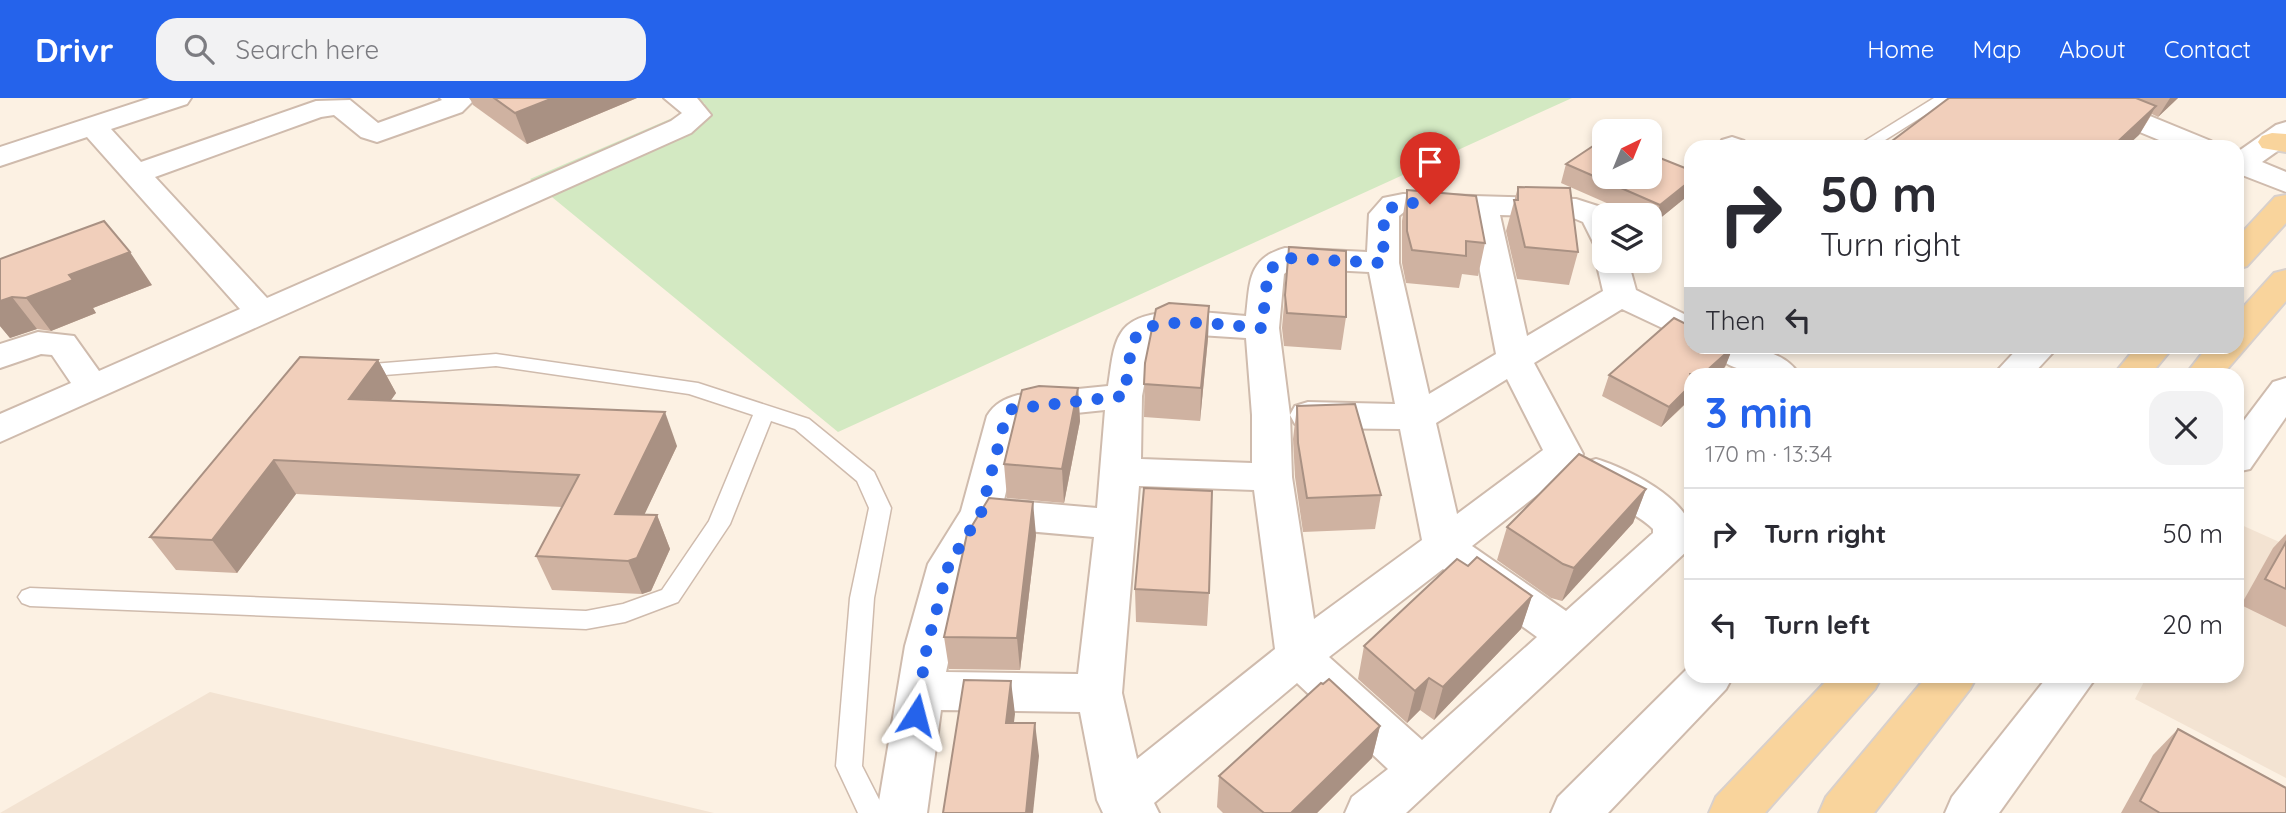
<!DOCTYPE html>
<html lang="en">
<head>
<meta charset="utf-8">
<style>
  body { margin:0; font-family:Quicksand,sans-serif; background:#f2f2f3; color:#2b2b33; height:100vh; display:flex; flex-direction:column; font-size:26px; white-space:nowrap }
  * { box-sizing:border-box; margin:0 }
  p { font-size:23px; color:#7c7c81 }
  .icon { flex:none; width:38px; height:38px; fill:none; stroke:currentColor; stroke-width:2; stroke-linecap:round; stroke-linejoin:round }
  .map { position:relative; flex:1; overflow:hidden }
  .details { position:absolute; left:1684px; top:270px; width:560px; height:315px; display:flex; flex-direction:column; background:#fff; border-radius:21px; box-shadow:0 4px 10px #0003 }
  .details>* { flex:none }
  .top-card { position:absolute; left:1684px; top:42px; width:560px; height:214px; border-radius:21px; box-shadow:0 4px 10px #0003; background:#fff; color:#2b2b33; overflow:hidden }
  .needle { width:46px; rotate:43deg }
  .controls { position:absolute; left:1592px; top:21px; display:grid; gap:14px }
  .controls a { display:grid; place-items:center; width:70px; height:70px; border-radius:14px; background:#fff; box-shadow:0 4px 10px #0003; font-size:35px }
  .pin { position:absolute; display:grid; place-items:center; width:60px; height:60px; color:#fff; margin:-72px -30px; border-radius:50% 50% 50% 0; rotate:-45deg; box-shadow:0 0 7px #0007 }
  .pin .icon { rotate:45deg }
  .me { position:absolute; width:77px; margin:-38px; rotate:9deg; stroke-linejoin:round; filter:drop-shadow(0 0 5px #0008) }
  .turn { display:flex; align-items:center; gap:24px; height:147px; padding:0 21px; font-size:32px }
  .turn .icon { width:91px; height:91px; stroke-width:2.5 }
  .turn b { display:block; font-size:49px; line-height:60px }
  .then { display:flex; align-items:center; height:66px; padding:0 21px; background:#0003; gap:14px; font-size:26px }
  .round { display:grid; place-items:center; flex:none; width:74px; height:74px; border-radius:21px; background:#f2f2f3 }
  .summary { display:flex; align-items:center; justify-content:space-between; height:119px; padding:0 21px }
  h1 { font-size:42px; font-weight:700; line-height:52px; color:#2563eb }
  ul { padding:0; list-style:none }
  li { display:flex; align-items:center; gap:21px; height:91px; padding:0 21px; border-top:2px solid #e1e1e2 }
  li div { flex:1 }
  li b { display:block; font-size:26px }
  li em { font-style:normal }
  header { display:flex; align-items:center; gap:42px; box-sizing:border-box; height:98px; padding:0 35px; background:#2563eb; color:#fff }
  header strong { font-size:33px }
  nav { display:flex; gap:38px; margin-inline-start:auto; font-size:24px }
  .search { width:490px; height:63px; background:#f2f2f3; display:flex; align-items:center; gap:18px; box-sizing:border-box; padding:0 24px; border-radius:21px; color:#7c7c81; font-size:26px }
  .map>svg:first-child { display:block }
  .residential { fill:#f3e3d2 }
  .green { fill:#d3e9c2 }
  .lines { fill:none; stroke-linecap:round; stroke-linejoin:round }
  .service-casing { stroke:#cfbbad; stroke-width:3 }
  .minor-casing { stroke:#cfbbad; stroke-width:4 }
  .tertiary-casing { stroke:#cfbbad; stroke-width:4 }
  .primary-casing { stroke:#d8d0cc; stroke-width:4 }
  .service { fill:#fff; fill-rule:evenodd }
  .minor { fill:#fff; fill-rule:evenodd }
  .tertiary { fill:#fff; fill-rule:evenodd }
  .primary { fill:#f9d49c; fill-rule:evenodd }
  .wall { fill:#cfb2a1 }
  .shaded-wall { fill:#a99183 }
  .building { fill:#f1cfbb; stroke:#a99183; stroke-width:2 }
  .route { stroke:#2563eb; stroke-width:12; stroke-dasharray:0 21.6 }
</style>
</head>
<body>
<header>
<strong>Drivr</strong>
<div class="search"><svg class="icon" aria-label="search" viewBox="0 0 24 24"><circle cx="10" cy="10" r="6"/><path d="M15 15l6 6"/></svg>Search here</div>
<nav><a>Home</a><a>Map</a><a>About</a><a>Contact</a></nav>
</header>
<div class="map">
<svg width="2286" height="715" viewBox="0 0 2286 715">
  <rect width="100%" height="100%" fill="#fcf1e3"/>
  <g class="residential">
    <path d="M 2237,425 L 2286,447 L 2286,680 L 2135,601 L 2147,578 L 2236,578 Z"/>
    <path d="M 210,594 L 714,715 L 0,715 Z"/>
  </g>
  <path class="green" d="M 696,0 L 1572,0 L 838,334 L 530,81 L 705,6 Z"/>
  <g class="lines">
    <g class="service-casing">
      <g id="service">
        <path d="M 1934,0 L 1952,0 L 1874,49 L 1855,49 Z"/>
        <path d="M 496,256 L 698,285 L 809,321 L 874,374 L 891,410 L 874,500 L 862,668 L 886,715 L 858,715 L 836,668 L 850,500 L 869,410 L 857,383 L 795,331 L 771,323 L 730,426 L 678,504 L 625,524 L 586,531 L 30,508 L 22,505 L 18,499 L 22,493 L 30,490 L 586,513 L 623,506 L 662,492 L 709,423 L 753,317 L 689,296 L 496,268 L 360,279 L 350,273 L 360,267 Z"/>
      </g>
    </g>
    <g class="minor-casing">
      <g id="minor">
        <path d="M 150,0 L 191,0 L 187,6 L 111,31 L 141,64 L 316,3 L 350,2 L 378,25 L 442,2 L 440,0 L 469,0 L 472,4 L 462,14 L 377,44 L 361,39 L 334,17 L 321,19 L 155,79 L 267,200 L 671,23 L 682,15 L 664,0 L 697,0 L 711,17 L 691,35 L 0,344 L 0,316 L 71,285 L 52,257 L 41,256 L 0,270 L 0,246 L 38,234 L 74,238 L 99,273 L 240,211 L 87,39 L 0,68 L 0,49 Z"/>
        <path d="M 1732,39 L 1744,43 L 1748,49 L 1718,48 L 1722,42 Z"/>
        <path d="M 1403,96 L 1576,101 L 1607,111 L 1611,117 L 1605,117 L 1605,148 L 1594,146 L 1583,124 L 1571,119 L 1500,117 L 1527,238 L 1603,193 L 1596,163 L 1605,155 L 1605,163 L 1628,163 L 1636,192 L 1690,219 L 1690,243 L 1622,211 L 1534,265 L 1583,356 L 1578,365 L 1472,448 L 1566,513 L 1653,435 L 1653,431 C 1632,410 1590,398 1576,375 L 1582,365 L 1596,361 C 1627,370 1711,410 1688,452 L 1406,715 L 1345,715 L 1352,699 L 1388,671 L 1297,585 L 1154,705 L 1159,715 L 1103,715 L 1097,702 L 1080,614 L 941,612 L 927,715 L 877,715 L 905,548 L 928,466 L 961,413 L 987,318 C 995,305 1004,301 1018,297 L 1108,288 C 1111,271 1112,248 1121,235 C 1140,203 1215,216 1246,218 C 1250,186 1247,160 1285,150 L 1367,154 L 1369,116 L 1383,100 ZM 1404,114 L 1469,116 L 1496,256 L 1429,296 L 1399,165 L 1399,118 ZM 1292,170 L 1369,174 L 1395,306 L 1308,304 L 1295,308 L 1290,317 L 1279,230 L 1284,176 ZM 1168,235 L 1246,240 L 1252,317 L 1252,365 L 1141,361 L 1142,298 L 1153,242 ZM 1507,281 L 1543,352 L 1457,416 L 1436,325 ZM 1105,312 L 1097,410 L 1004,402 L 1023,324 L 1028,320 ZM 1290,317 L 1295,326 L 1308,330 L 1400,331 L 1422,442 L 1314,521 L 1292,379 ZM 1139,388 L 1254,392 L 1275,551 L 1137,661 L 1122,595 ZM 992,430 L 1094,439 L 1078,576 L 946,574 L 969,468 ZM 1443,471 L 1537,539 L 1422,642 L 1329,559 Z"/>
        <path d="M 1707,248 C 1737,248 1780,247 1799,276 C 1770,279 1725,276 1707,248 Z"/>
      </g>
    </g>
    <g class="tertiary-casing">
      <g id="tertiary">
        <path d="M 2068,0 L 2106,0 L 2211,43 L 2215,49 L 2176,49 L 2072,6 Z"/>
        <path d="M 2286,24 L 2286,47 L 2262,64 L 2286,74 L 2286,94 L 2242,77 L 2236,79 L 2236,55 L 2276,27 Z"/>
        <path d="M 2020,248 L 2059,248 L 2033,276 L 1994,276 Z"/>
        <path d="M 2286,280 L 2286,319 L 2250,371 L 2236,374 L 2236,333 L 2273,284 Z"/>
        <path d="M 1690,568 L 1690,578 L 1733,578 L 1726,591 L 1608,715 L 1551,715 L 1558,699 Z"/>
        <path d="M 2048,578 L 2097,578 L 1999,715 L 1945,715 L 1952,699 Z"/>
      </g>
    </g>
    <g class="primary-casing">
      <g id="primary">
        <path d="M 2272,35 L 2286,36 L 2286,54 L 2262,50 L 2258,44 L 2262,38 Z"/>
        <path d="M 2286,97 L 2286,125 L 2247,168 L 2236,171 L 2236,141 L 2275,99 Z"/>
        <path d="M 2286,172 L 2286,203 L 2223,276 L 2186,276 L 2208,248 L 2236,248 L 2236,217 L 2274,175 Z"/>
        <path d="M 2137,248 L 2174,248 L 2151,276 L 2114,276 Z"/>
        <path d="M 1831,578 L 1882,578 L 1875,591 L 1765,715 L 1709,715 L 1716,699 Z"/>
        <path d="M 1927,578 L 1977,578 L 1970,591 L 1874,715 L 1819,715 L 1826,699 Z"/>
      </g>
    </g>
    <use href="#service" class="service"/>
    <use href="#minor" class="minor"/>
    <use href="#tertiary" class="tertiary"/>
    <use href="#primary" class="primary"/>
  </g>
  <g class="wall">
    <path d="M 470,0 L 637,0 L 527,46 L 473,7 Z"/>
    <path d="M 1949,0 L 2178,0 L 2158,19 L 2152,16 L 2139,37 Z"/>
    <path d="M 1566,66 L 1690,72 L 1690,96 L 1653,126 L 1650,124 L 1650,117 L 1634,117 L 1561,85 Z"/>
    <path d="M 1518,89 L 1578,154 L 1569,187 L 1517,181 L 1506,133 Z"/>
    <path d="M 1407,92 L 1485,145 L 1478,178 L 1462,176 L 1459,190 L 1406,185 L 1402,165 L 1402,123 Z"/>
    <path d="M 1289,149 L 1346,219 L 1341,252 L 1284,248 L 1282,230 Z"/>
    <path d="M 0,161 L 152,187 L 93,210 L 96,215 L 51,233 L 37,231 L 10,240 L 0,228 Z"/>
    <path d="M 1209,208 L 1208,240 L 1200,323 L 1144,319 L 1145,265 Z"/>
    <path d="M 1853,248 L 1864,248 L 1860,252 Z"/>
    <path d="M 1733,249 L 1725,269 L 1661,329 L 1602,298 L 1609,277 Z"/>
    <path d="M 378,262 L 396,295 L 391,302 L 677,348 L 644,417 L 657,417 L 670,451 L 651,493 L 642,496 L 552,492 L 536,458 L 562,409 L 296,396 L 237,475 L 176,472 L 150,439 Z"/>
    <path d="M 1078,290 L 1080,323 L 1064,405 L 1007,400 L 1004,366 Z"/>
    <path d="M 1297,308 L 1381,397 L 1375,431 L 1303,434 L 1295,379 L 1293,341 Z"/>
    <path d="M 1646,391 L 1633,425 L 1562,503 L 1551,500 L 1497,462 L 1507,429 Z"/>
    <path d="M 2286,436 L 2286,529 L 2241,507 L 2273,450 Z"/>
    <path d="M 1036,437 L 1020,572 L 949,571 L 944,539 Z"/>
    <path d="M 1468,468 L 1532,498 L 1521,531 L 1434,622 L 1420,612 L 1407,625 L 1358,581 L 1364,548 Z"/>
    <path d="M 1135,491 L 1209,495 L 1207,528 L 1136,524 Z"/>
    <path d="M 1380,628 L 1372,660 L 1317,715 L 1223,715 L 1217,709 L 1219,678 Z"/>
    <path d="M 2178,631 L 2286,715 L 2121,715 L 2153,657 Z"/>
  </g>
  <g class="shaded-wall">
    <path d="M 553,0 L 637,0 L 527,46 L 515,15 Z"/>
    <path d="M 2170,0 L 2178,0 L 2158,19 Z"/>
    <path d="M 2156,8 L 2139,37 L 2126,49 L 2112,49 Z"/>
    <path d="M 1690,83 L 1690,96 L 1653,126 L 1660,107 Z"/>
    <path d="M 130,154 L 152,187 L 93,210 L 96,215 L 51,233 L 26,200 L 69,177 Z"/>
    <path d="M 12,199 L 37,231 L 10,240 L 0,228 L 0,203 Z"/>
    <path d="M 1209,208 L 1208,240 L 1200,323 L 1201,290 Z"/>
    <path d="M 1733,249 L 1725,269 L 1716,276 L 1703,276 Z"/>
    <path d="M 378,262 L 396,295 L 368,334 L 349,301 Z"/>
    <path d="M 1690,288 L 1690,301 L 1661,329 L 1669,309 Z"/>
    <path d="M 1078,290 L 1080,323 L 1064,405 L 1062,371 Z"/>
    <path d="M 665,314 L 677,348 L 629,449 L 615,416 Z"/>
    <path d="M 274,362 L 296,396 L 237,475 L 212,442 Z"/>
    <path d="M 1646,391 L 1633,425 L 1562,503 L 1574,470 Z"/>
    <path d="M 1033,404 L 1036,437 L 1020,572 L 1017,540 Z"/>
    <path d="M 657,417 L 670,451 L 651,493 L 642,496 L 628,463 Z"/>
    <path d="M 1532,498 L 1521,531 L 1434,622 L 1443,589 Z"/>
    <path d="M 1429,580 L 1420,612 L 1407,625 L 1415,593 Z"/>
    <path d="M 1011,583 L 1015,616 L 1010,657 L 1006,625 Z"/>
    <path d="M 1035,625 L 1039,658 L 1033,715 L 1026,715 Z"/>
    <path d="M 1380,628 L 1372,660 L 1317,715 L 1291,715 Z"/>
  </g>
  <g class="building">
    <path d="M 494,0 L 553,0 L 515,15 Z"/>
    <path d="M 1949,0 L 2136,0 L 2156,8 L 2112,49 L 1884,49 Z"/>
    <path d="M 1605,40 L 1605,79 L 1650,79 L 1650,56 L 1690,72 L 1690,83 L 1660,107 L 1566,66 Z"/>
    <path d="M 1518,89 L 1570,90 L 1578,154 L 1525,149 L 1514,102 L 1518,102 Z"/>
    <path d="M 1407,92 L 1476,98 L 1485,145 L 1466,143 L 1466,158 L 1412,152 L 1407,133 Z"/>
    <path d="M 104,123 L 130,154 L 69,177 L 73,182 L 26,200 L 12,199 L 0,203 L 0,161 Z"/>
    <path d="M 1289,149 L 1346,153 L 1346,219 L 1287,215 L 1285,197 Z"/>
    <path d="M 1169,205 L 1209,208 L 1201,290 L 1144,286 L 1145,265 L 1156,211 Z"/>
    <path d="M 1674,220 L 1690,228 L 1690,248 L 1733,249 L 1703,276 L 1690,276 L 1690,288 L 1669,309 L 1609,277 Z"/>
    <path d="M 300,259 L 378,262 L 349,301 L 665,314 L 615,416 L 657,417 L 637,460 L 628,463 L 536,458 L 579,377 L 274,362 L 212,442 L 150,439 Z"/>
    <path d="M 1039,288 L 1078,290 L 1062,371 L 1004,366 L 1022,292 Z"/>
    <path d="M 1355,306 L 1381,397 L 1307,400 L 1298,345 L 1297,308 Z"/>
    <path d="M 1579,356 L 1646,391 L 1574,470 L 1563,466 L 1507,429 Z"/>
    <path d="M 1144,390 L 1212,393 L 1209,495 L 1135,491 Z"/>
    <path d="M 989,400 L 1033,404 L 1017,540 L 944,539 L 967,436 Z"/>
    <path d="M 2286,444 L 2286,491 L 2265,481 Z"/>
    <path d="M 1477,459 L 1532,498 L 1443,589 L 1429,580 L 1415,593 L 1364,548 L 1457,461 L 1468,468 Z"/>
    <path d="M 1329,581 L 1380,628 L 1291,715 L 1264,715 L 1219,678 L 1321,585 L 1323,586 Z"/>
    <path d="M 964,582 L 1011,583 L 1006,625 L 1035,625 L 1026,715 L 943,715 Z"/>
    <path d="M 2178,631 L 2286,690 L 2286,715 L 2160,715 L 2140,703 Z"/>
  </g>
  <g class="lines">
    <path class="route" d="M 916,617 L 927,548 L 949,466 L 981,415 L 1006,318 L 1012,311 L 1124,298 C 1128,280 1128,256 1136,239 C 1148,214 1237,229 1262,230 L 1268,173 L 1285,160 L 1383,165 L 1384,116 C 1397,102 1413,105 1430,106"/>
  </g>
</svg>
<div class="controls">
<a><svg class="needle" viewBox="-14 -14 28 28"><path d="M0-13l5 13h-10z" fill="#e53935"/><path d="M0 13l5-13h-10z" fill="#7c7c81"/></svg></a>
<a><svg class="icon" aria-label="layers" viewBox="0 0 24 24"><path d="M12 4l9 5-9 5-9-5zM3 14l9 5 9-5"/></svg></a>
</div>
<div class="pin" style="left:1430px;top:106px;background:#d93025"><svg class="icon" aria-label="arrive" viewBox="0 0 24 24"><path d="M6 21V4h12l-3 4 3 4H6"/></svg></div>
<svg class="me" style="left:916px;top:617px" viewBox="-20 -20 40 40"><path d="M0-17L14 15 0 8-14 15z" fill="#2563eb" stroke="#fff" stroke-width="4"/></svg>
<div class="top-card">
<div class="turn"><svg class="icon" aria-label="right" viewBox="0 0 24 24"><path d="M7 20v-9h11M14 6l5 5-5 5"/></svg><div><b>50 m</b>Turn right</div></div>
<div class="then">Then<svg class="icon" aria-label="left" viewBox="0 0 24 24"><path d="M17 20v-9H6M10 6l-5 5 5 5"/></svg></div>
</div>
<section class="details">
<div class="summary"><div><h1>3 min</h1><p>170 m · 13:34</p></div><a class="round"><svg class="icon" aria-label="close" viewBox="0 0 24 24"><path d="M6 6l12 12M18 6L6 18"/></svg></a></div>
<ul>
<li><svg class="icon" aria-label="right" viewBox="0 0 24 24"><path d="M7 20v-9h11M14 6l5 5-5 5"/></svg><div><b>Turn right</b></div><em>50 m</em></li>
<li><svg class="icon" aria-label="left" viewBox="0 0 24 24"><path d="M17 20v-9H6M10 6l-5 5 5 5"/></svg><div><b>Turn left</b></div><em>20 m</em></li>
</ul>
</section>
</div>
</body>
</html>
